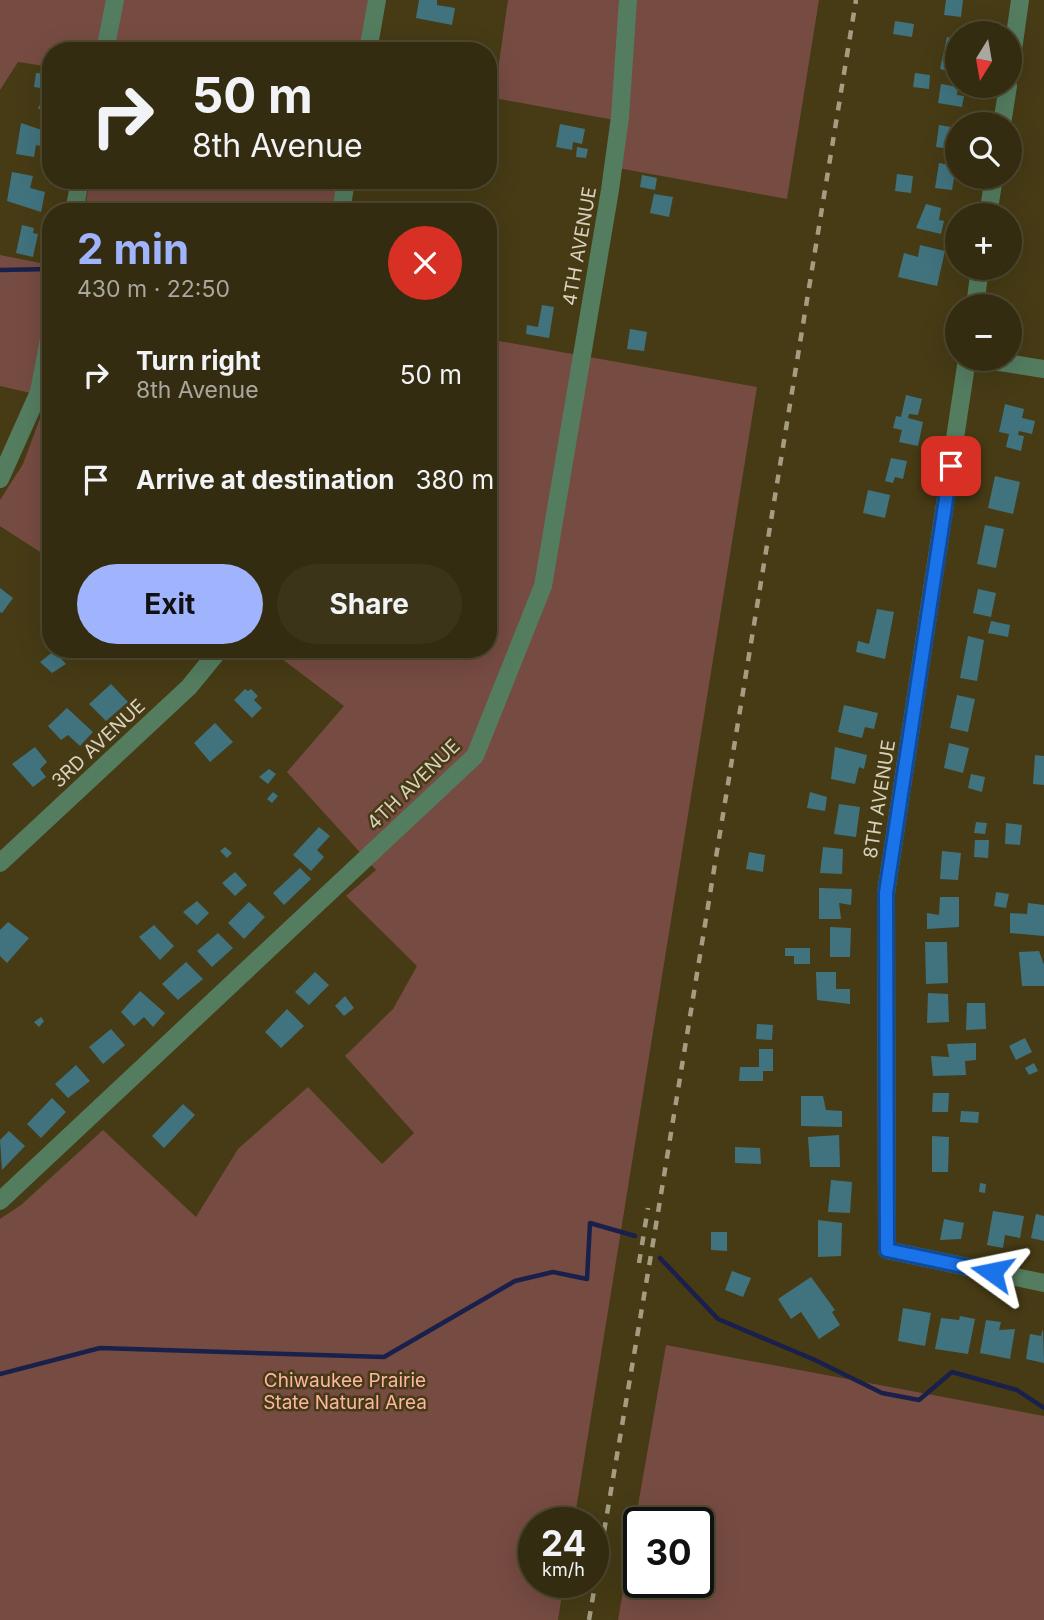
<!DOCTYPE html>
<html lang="en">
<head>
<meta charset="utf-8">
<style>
  body { margin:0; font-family:Inter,sans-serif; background:#3c3419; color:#f1f3f6; height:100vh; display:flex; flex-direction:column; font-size:26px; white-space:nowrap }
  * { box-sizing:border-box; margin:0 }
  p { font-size:23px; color:#a9a79f }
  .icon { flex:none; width:38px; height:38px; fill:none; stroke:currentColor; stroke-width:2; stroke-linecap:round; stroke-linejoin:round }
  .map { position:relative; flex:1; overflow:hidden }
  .panel { position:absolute; left:42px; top:203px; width:455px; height:455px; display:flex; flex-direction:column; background:#342c10; border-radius:28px; box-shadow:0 7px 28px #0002,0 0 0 2px #4e4830 }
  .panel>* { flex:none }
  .top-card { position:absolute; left:42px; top:42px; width:455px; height:147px; border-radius:28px; box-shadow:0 7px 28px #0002,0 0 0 2px #4e4830; background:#342c10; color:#f1f3f6; overflow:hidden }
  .needle { width:46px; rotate:191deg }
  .tools { position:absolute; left:945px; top:21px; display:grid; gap:14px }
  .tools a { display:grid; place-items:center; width:77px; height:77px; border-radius:50%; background:#342c10; box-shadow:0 7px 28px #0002,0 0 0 2px #4e4830; font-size:35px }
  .speed { position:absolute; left:518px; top:1507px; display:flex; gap:14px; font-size:35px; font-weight:700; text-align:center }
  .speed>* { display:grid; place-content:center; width:91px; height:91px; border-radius:50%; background:#342c10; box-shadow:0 7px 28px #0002,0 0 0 2px #4e4830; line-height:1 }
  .speed small { font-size:18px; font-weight:400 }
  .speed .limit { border:4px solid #111; border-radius:10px; background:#fff; color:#111 }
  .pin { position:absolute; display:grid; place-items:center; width:60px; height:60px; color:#fff; margin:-30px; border-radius:14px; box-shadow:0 4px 10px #0006 }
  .me { position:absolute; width:77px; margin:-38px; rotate:282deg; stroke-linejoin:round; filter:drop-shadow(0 0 5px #0008) }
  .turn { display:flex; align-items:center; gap:24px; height:147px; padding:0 35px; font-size:32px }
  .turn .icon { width:91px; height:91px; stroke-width:2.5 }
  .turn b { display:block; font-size:49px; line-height:60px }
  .round { display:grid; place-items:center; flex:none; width:74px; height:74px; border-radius:37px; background:#3c3419 }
  .summary { display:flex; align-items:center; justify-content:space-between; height:119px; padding:0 35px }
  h1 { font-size:42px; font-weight:700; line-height:52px; color:#a0b3fd }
  .primary-button { display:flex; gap:14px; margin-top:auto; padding:14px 35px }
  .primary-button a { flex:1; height:80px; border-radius:42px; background:#a0b3fd; color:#111; font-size:28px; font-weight:700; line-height:80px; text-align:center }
  .primary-button a+a { background:#3c3419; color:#f1f3f6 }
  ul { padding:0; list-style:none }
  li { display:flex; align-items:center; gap:21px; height:105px; padding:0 35px }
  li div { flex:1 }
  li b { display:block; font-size:26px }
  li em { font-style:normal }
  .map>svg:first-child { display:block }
  .green { fill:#764b42; fill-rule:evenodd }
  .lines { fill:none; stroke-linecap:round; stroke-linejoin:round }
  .stream { stroke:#19204c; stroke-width:4.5 }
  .building { fill:#40737e }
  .minor { stroke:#547d60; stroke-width:18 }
  .rail { stroke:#a59d82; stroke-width:4.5; stroke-dasharray:9 9; stroke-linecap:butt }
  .route-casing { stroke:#114b97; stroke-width:18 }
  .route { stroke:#1a73e8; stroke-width:12 }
  .labels { text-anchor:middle; stroke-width:5; stroke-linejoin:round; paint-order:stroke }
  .street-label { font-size:19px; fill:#d9d2be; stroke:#463b15 }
  .park-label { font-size:19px; fill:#feb5a4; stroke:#463b15 }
</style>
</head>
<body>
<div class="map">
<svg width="1044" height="1620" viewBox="0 0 1044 1620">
  <rect width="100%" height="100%" fill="#463b15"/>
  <g class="green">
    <path d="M 0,0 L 369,0 L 361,51 L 51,51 L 51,67 L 18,62 L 0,90 Z"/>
    <path d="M 508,0 L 819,0 L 787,199 L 618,168 L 625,122 L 494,98 Z"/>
    <path d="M 90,180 L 340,180 L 335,212 L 84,212 Z"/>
    <path d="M 0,255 L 51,265 L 51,559 L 0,526 L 0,500 L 23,464 L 48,397 L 0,386 Z"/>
    <path d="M 488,339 L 757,387 L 574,1522 L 534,1522 L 534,1582 L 564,1582 L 558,1620 L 0,1620 L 0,1219 L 21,1205 L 103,1130 L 196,1217 L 238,1149 L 308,1087 L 382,1164 L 414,1133 L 345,1056 L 393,1009 L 417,966 L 346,896 L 376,870 L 287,772 L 344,706 L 269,649 L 488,649 Z"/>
    <path d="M 666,1345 L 1044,1416 L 1044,1620 L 618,1620 ZM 698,1522 L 698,1582 L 639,1582 L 639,1522 Z"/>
  </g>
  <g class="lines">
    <g class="stream">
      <path d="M 0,270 L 51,269"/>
      <path d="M 660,1258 L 718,1319 L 815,1360 L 882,1393 L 919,1400 L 952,1372 L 1017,1390 L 1044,1408"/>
      <path d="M 0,1374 L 100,1348 L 384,1357 L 515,1281 L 553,1272 L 587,1279 L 590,1223 L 635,1236"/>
    </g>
  </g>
  <g class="building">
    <path d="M 419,0 L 437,0 L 437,5 L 455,8 L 452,25 L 416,18 Z"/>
    <path d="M 946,0 L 963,0 L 961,17 L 944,15 Z"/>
    <path d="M 895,21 L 914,24 L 912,37 L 893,34 Z"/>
    <path d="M 947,37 L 957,39 L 957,73 L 940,69 Z"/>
    <path d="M 415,44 L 427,47 L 426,51 L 414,51 Z"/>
    <path d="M 36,73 L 47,74 L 47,79 L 51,80 L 49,110 L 38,109 L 44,95 L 40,94 L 41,88 L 34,87 Z"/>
    <path d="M 915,73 L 930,75 L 929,89 L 913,87 Z"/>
    <path d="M 488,76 L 496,77 L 492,95 L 488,94 Z"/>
    <path d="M 941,84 L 958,87 L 957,95 L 964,96 L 962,107 L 938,103 Z"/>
    <path d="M 21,123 L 51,133 L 51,148 L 36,145 L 34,157 L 16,154 Z"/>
    <path d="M 560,124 L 585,129 L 582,144 L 573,142 L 572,150 L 556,147 Z"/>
    <path d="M 939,125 L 957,128 L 955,143 L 952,142 L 951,149 L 936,147 Z"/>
    <path d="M 577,147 L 588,149 L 586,158 L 576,157 Z"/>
    <path d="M 939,163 L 956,166 L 952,190 L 935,188 Z"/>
    <path d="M 12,172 L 33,176 L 30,188 L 45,192 L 41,212 L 7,201 Z"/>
    <path d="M 897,174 L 913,176 L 911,193 L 895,191 Z"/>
    <path d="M 642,175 L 657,178 L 655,190 L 640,187 Z"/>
    <path d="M 654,194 L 673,197 L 669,217 L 650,213 Z"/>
    <path d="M 926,204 L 941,208 L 939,220 L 944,221 L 941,234 L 916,228 Z"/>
    <path d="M 22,225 L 34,228 L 33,233 L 38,234 L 33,257 L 16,253 Z"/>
    <path d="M 920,245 L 945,251 L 937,286 L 898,277 L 904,253 L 918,257 Z"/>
    <path d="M 542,305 L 554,307 L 549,338 L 526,334 L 527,325 L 538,327 Z"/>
    <path d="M 630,329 L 647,332 L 644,351 L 627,349 Z"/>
    <path d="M 906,395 L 922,399 L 918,415 L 909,414 L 908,418 L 923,422 L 918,446 L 899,442 L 902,430 L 893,428 L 896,416 L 901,417 Z"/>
    <path d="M 1005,404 L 1024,409 L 1022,418 L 1035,421 L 1032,434 L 1019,431 L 1018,435 L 1024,436 L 1021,451 L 1006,447 L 1009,434 L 999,432 Z"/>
    <path d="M 891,458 L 907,461 L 903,479 L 895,477 L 893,483 L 885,481 Z"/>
    <path d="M 995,476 L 1020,482 L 1013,514 L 988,508 Z"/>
    <path d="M 868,490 L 890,495 L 885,518 L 863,513 Z"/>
    <path d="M 985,525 L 1004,529 L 996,568 L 977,564 Z"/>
    <path d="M 0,588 L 13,598 L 2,613 L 0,612 Z"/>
    <path d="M 978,589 L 996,593 L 991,617 L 973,613 Z"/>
    <path d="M 877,609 L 894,612 L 885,659 L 856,652 L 858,641 L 869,644 Z"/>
    <path d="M 991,621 L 1010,625 L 1008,637 L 988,633 Z"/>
    <path d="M 968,636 L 984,640 L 977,681 L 960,678 Z"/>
    <path d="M 54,651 L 66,664 L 52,673 L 40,662 Z"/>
    <path d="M 111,684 L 128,702 L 106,721 L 89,704 Z"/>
    <path d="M 245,689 L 248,691 L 251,689 L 258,696 L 254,700 L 262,708 L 252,718 L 234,700 Z"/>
    <path d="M 957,695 L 975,699 L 968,732 L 950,728 Z"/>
    <path d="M 844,705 L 878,713 L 874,729 L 865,727 L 862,738 L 838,732 Z"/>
    <path d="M 67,708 L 93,732 L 80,746 L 68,735 L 61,740 L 48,726 Z"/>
    <path d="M 215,723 L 233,742 L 210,762 L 194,743 Z"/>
    <path d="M 949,743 L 969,748 L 963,773 L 944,768 Z"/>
    <path d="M 35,747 L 47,762 L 40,769 L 46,777 L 33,787 L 12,764 Z"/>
    <path d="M 835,747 L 867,755 L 864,769 L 859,767 L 855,784 L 831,779 Z"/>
    <path d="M 1035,755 L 1044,756 L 1044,785 L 1033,784 Z"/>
    <path d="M 269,769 L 276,774 L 268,784 L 259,777 Z"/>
    <path d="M 971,774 L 985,777 L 982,792 L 968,788 Z"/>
    <path d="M 273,792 L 278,796 L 272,803 L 267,799 Z"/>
    <path d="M 810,792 L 827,797 L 825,811 L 807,808 Z"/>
    <path d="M 839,804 L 860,807 L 856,837 L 834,834 Z"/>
    <path d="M 976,822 L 987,823 L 985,834 L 974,833 Z"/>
    <path d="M 1006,823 L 1022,825 L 1020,845 L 1005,844 Z"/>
    <path d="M 319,827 L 330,836 L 317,850 L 324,857 L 311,871 L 293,855 Z"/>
    <path d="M 975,840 L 989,840 L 988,858 L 974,857 Z"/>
    <path d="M 225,847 L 232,853 L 227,858 L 220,851 Z"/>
    <path d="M 823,847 L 843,849 L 842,874 L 820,873 Z"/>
    <path d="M 942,851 L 961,853 L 958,880 L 940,879 Z"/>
    <path d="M 749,852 L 765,855 L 763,872 L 746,869 Z"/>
    <path d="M 300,868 L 311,879 L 284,905 L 273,893 Z"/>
    <path d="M 235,872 L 247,885 L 235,896 L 222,883 Z"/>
    <path d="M 819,888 L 852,889 L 851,905 L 839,903 L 841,919 L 819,919 Z"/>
    <path d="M 996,892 L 1009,894 L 1006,908 L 994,906 Z"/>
    <path d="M 940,897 L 959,897 L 959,927 L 927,929 L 927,913 L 939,915 Z"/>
    <path d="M 197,901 L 209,913 L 197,925 L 183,912 Z"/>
    <path d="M 249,902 L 265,917 L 244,939 L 228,923 Z"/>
    <path d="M 1028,903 L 1044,905 L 1044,936 L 1010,933 L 1010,913 L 1027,914 Z"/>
    <path d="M 8,922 L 29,938 L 7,963 L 0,956 L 0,930 Z"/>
    <path d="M 154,925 L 174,946 L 160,960 L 139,937 Z"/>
    <path d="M 830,927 L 851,928 L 850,957 L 830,957 Z"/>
    <path d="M 218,933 L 233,948 L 212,967 L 197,951 Z"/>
    <path d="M 925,942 L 947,942 L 948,983 L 926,984 Z"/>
    <path d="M 785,948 L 810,948 L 810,964 L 794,964 L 794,956 L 785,956 Z"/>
    <path d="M 1039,951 L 1044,965 L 1044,986 L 1022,986 L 1019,952 Z"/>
    <path d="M 186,962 L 203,979 L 178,1000 L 162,984 Z"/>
    <path d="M 315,972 L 329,985 L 309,1005 L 295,992 Z"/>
    <path d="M 816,972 L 836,972 L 836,989 L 850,989 L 850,1004 L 817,1000 Z"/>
    <path d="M 140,991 L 165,1013 L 153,1027 L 144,1017 L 134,1026 L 121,1012 Z"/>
    <path d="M 928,993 L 948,994 L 949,1022 L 927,1023 Z"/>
    <path d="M 345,996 L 354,1008 L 344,1016 L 335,1006 Z"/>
    <path d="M 967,1003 L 985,1003 L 986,1029 L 966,1030 Z"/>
    <path d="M 287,1009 L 304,1026 L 281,1048 L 265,1032 Z"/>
    <path d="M 41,1017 L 44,1021 L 39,1027 L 34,1022 Z"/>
    <path d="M 757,1024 L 773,1025 L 772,1040 L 756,1039 Z"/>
    <path d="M 111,1029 L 125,1045 L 103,1064 L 89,1047 Z"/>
    <path d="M 1025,1038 L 1032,1052 L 1016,1060 L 1009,1046 Z"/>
    <path d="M 976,1043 L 976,1060 L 965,1061 L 966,1075 L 933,1076 L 931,1056 L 949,1057 L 947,1044 Z"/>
    <path d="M 759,1049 L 773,1049 L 773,1071 L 763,1071 L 763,1081 L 739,1081 L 740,1067 L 759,1067 Z"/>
    <path d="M 1034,1063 L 1038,1071 L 1029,1075 L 1025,1068 Z"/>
    <path d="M 76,1065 L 90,1081 L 68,1098 L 55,1084 Z"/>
    <path d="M 933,1093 L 949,1093 L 948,1112 L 932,1112 Z"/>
    <path d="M 801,1096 L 823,1096 L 826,1110 L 842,1111 L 842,1127 L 801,1126 Z"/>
    <path d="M 52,1098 L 66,1112 L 41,1138 L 27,1124 Z"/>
    <path d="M 183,1104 L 195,1115 L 164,1148 L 152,1136 Z"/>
    <path d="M 961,1111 L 979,1112 L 978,1123 L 960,1122 Z"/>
    <path d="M 9,1131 L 25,1146 L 2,1170 L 0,1140 Z"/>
    <path d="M 839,1135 L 840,1167 L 810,1167 L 808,1137 Z"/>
    <path d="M 932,1136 L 949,1137 L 948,1172 L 932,1172 Z"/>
    <path d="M 735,1147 L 760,1148 L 761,1164 L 735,1163 Z"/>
    <path d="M 831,1180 L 852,1182 L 850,1213 L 828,1212 Z"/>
    <path d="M 980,1183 L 986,1184 L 985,1193 L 979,1192 Z"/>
    <path d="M 993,1211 L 1024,1216 L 1020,1238 L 1005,1235 L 1003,1248 L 987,1245 Z"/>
    <path d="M 1036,1214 L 1044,1216 L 1044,1241 L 1031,1238 Z"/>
    <path d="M 944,1219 L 964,1223 L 961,1239 L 940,1240 Z"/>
    <path d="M 818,1220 L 842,1223 L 841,1256 L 818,1257 Z"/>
    <path d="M 711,1232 L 727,1232 L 727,1251 L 711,1250 Z"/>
    <path d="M 732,1271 L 751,1278 L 743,1297 L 725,1290 Z"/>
    <path d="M 811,1277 L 835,1310 L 832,1312 L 840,1325 L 819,1339 L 801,1312 L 791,1319 L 778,1299 Z"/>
    <path d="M 903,1308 L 931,1313 L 925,1346 L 898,1341 Z"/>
    <path d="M 960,1316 L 975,1319 L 968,1354 L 935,1349 L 941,1318 L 959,1320 Z"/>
    <path d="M 986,1320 L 1001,1322 L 999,1330 L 1015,1329 L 1010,1359 L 980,1353 Z"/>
    <path d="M 1043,1329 L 1044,1363 L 1026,1359 L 1030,1334 L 1041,1336 Z"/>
  </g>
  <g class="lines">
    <g class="minor">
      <path d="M 105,51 L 115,0"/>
      <path d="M 368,51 L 377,0"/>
      <path d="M 1010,71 L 1020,0"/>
      <path d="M 1002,124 L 1008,86"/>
      <path d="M 74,212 L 80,180"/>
      <path d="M 341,212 L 346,180"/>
      <path d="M 988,215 L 994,177"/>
      <path d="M 975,306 L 980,268"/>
      <path d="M 967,359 L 886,893 L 887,1250 L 1044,1283"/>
      <path d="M 980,359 L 1044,369"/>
      <path d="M 0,479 L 39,392 L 51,329"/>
      <path d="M 0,863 L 189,687 L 220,649"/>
      <path d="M 0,1201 L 475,756 L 543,586 L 610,190 L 620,117 L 628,0"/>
    </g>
    <g class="rail">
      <path d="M 639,1263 L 648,1208"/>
      <path d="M 589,1620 L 654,1237 L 856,0"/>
    </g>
  </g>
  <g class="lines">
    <g class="route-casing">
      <path id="route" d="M 951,466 L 886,893 L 887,1250 L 992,1272"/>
    </g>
    <use href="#route" class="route"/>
  </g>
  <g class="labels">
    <g class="street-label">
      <text transform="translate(579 246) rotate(-80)" y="7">4TH AVENUE</text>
      <text transform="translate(98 743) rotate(-43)" y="7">3RD AVENUE</text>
      <text transform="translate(413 784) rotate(-44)" y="7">4TH AVENUE</text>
      <text transform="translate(879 799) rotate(-81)" y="7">8TH AVENUE</text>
    </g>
    <g class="park-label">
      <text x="345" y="1387">Chiwaukee Prairie<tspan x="345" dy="22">State Natural Area</tspan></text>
    </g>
  </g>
</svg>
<div class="tools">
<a><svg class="needle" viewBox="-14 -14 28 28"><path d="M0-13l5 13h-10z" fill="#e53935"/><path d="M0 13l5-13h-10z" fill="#a9a79f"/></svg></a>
<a><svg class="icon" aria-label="search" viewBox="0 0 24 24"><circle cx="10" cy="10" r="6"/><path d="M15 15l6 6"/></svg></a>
<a>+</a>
<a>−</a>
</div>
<div class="speed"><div>24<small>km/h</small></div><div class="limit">30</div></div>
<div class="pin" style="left:951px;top:466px;background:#d93025"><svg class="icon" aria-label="arrive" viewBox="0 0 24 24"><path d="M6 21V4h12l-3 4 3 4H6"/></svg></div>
<svg class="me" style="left:992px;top:1272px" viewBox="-20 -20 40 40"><path d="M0-17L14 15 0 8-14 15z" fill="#1a73e8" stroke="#fff" stroke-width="4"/></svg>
<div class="top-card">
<div class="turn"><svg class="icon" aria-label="right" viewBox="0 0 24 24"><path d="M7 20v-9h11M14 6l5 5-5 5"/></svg><div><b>50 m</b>8th Avenue</div></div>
</div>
<section class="panel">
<div class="summary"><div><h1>2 min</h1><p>430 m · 22:50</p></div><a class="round" style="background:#d93025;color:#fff"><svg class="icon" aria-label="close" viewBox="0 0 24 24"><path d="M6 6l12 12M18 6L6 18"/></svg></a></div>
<ul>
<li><svg class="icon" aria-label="right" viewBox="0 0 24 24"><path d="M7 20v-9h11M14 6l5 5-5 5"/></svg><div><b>Turn right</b><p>8th Avenue</p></div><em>50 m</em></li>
<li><svg class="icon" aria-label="arrive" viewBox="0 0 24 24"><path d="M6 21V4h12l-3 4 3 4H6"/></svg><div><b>Arrive at destination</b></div><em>380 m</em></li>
</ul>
<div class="primary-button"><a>Exit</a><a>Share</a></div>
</section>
</div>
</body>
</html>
